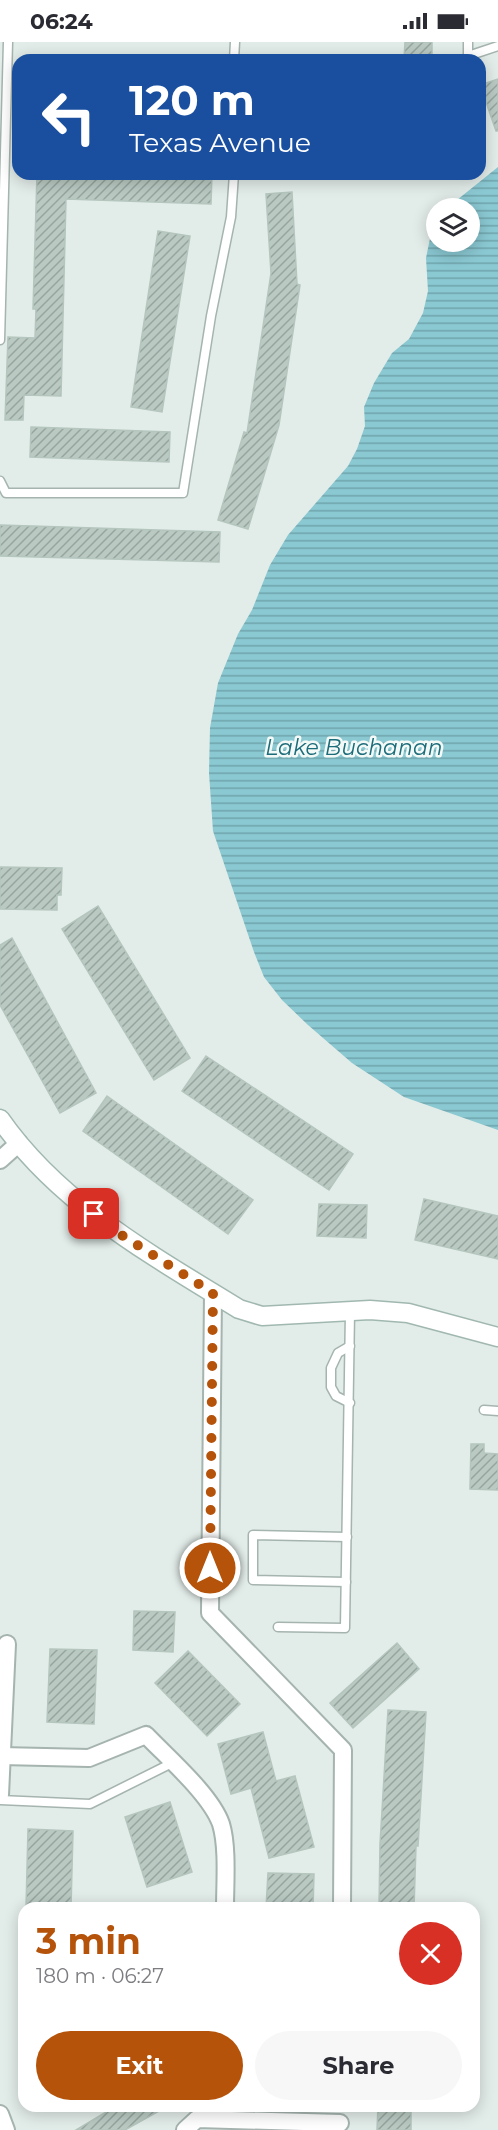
<!DOCTYPE html>
<html lang="en">
<head>
<meta charset="utf-8">
<style>
  body { margin:0; font-family:Montserrat,sans-serif; background:#f7f7f7; color:#2b2b33; height:100vh; display:flex; flex-direction:column; font-size:22px; white-space:nowrap }
  * { box-sizing:border-box; margin:0 }
  p { font-size:20px; color:#7c7c81 }
  .icon { flex:none; width:33px; height:33px; fill:none; stroke:currentColor; stroke-width:2; stroke-linecap:round; stroke-linejoin:round }
  .map { position:relative; flex:1; overflow:hidden }
  .side { position:absolute; left:18px; top:1860px; width:462px; height:210px; display:flex; flex-direction:column; background:#fff; border-radius:18px; box-shadow:0 3px 15px #0003 }
  .side>* { flex:none }
  .top-card { position:absolute; left:12px; top:12px; width:474px; height:126px; border-radius:18px; box-shadow:0 3px 15px #0003; background:#1a4fa0; color:#fff; overflow:hidden }
  .fabs { position:absolute; left:426px; top:156px; display:grid; gap:12px }
  .fabs a { display:grid; place-items:center; width:54px; height:54px; border-radius:50%; background:#fff; box-shadow:0 3px 15px #0003; font-size:30px }
  .pin { position:absolute; display:grid; place-items:center; width:51px; height:51px; color:#fff; margin:-26px; border-radius:12px; box-shadow:0 3px 9px #0006 }
  .me { position:absolute; width:66px; margin:-33px; rotate:0deg; stroke-linejoin:round; filter:drop-shadow(0 0 4px #0008) }
  .turn { display:flex; align-items:center; gap:21px; height:126px; padding:0 18px; font-size:27px }
  .turn .icon { width:78px; height:78px; stroke-width:2.5 }
  .turn b { display:block; font-size:42px; line-height:51px }
  .round { display:grid; place-items:center; flex:none; width:63px; height:63px; border-radius:32px; background:#f7f7f7 }
  .summary { display:flex; align-items:center; justify-content:space-between; height:102px; padding:0 18px }
  h1 { font-size:36px; font-weight:700; line-height:45px; color:#b45309 }
  .button { display:flex; gap:12px; margin-top:auto; padding:12px 18px }
  .button a { flex:1; height:69px; border-radius:36px; background:#b45309; color:#fff; font-size:24px; font-weight:700; line-height:69px; text-align:center }
  .button a+a { background:#f7f7f7; color:#2b2b33 }
  .status { display:flex; justify-content:space-between; align-items:center; height:42px; padding:0 30px; background:#fff; direction:ltr }
  .status svg { height:16px; fill:currentColor }
  .map>svg:first-child { display:block }
  .water { fill:url(#water-rules) }
  .building { fill:url(#building-hatch); stroke:#b4c6be; stroke-width:1.5 }
  .lines { fill:none; stroke-linecap:round; stroke-linejoin:round }
  .lane-casing { stroke:#a5b4af; stroke-width:11 }
  .street-casing { stroke:#a5b4af; stroke-width:20 }
  .secondary-casing { stroke:#a0b8af; stroke-width:21 }
  .lane { stroke:#fff; stroke-width:8 }
  .street { stroke:#fff; stroke-width:16 }
  .secondary { stroke:#fff; stroke-width:18 }
  .route { stroke:#b45309; stroke-width:10; stroke-dasharray:0 18 }
  .labels { text-anchor:middle; stroke-width:5; stroke-linejoin:round; paint-order:stroke }
  .water-label { font-size:22px; font-style:italic; fill:#1b6c7a; stroke:#f3f9f6 }
</style>
</head>
<body>
<div class="status"><b>06:24</b><svg viewBox="0 0 49 12"><path d="M0 12V9h3v3zM5 12V6h3v6zM10 12V3h3v9zM15 12V0h3v12zM26 1h20v11H26zM47 4h2v5h-2z"/></svg></div>
<div class="map">
<svg width="498" height="2088" viewBox="0 0 498 2088">
  <defs>
    <pattern id="water-rules" width="6" height="5" patternUnits="userSpaceOnUse" patternTransform="scale(1.5)"><rect width="6" height="5" fill="#8ac8d2"/><path d="M0 2.5h6" fill="none" stroke="#70a4ab"/></pattern>
    <pattern id="building-hatch" width="6" height="6" patternUnits="userSpaceOnUse" patternTransform="scale(1.5)"><rect width="6" height="6" fill="#bacac3"/><path d="M-1 1l2-2M0 6l6-6M5 7l2-2" fill="none" stroke="#97a59f"/></pattern>
  </defs>
  <rect width="100%" height="100%" fill="#e2ece8"/>
  <path class="water" d="M 498,125 L 498,1088 L 404,1055 L 352,1021 L 308,983 L 282,958 L 264,935 L 254,910 L 213,789 L 209,731 L 210,686 L 218,641 L 238,592 L 252,568 L 270,523 L 288,493 L 348,424 L 357,407 L 365,384 L 364,365 L 374,341 L 392,311 L 409,297 L 423,271 L 428,249 L 426,216 L 432,187 L 436,179 L 436,200 L 470,200 L 470,166 L 447,166 Z"/>
  <g class="building">
    <path d="M 405,0 L 432,0 L 432,18 L 404,18 Z"/>
    <path d="M 498,37 L 498,89 L 496,89 L 480,43 Z"/>
    <path d="M 37,132 L 212,132 L 211,162 L 66,157 L 61,354 L 24,353 L 23,378 L 5,378 L 8,295 L 35,296 L 36,267 L 33,267 Z"/>
    <path d="M 292,150 L 297,242 L 300,243 L 279,383 L 248,487 L 218,478 L 244,390 L 247,391 L 271,231 L 266,152 Z"/>
    <path d="M 158,189 L 190,194 L 162,370 L 131,365 Z"/>
    <path d="M 31,385 L 170,390 L 169,420 L 30,415 Z"/>
    <path d="M 0,483 L 220,490 L 219,520 L 0,514 Z"/>
    <path d="M 0,825 L 62,826 L 61,853 L 57,853 L 57,868 L 0,867 Z"/>
    <path d="M 98,864 L 190,1016 L 154,1038 L 62,887 Z"/>
    <path d="M 12,896 L 96,1051 L 60,1071 L 0,963 L 0,903 Z"/>
    <path d="M 206,1014 L 353,1112 L 329,1148 L 182,1049 Z"/>
    <path d="M 107,1054 L 253,1158 L 228,1192 L 83,1089 Z"/>
    <path d="M 424,1157 L 498,1174 L 498,1217 L 415,1198 Z"/>
    <path d="M 319,1162 L 367,1163 L 366,1196 L 317,1194 Z"/>
    <path d="M 471,1402 L 484,1402 L 484,1411 L 498,1412 L 498,1448 L 470,1447 Z"/>
    <path d="M 134,1569 L 175,1570 L 173,1610 L 133,1608 Z"/>
    <path d="M 397,1601 L 419,1627 L 353,1686 L 330,1661 Z"/>
    <path d="M 50,1607 L 97,1608 L 94,1682 L 47,1680 Z"/>
    <path d="M 188,1609 L 240,1662 L 207,1694 L 155,1641 Z"/>
    <path d="M 388,1668 L 426,1670 L 418,1804 L 416,1804 L 414,1866 L 379,1866 L 380,1802 Z"/>
    <path d="M 263,1690 L 276,1739 L 295,1734 L 314,1805 L 269,1816 L 251,1746 L 231,1752 L 218,1702 Z"/>
    <path d="M 170,1760 L 192,1830 L 147,1845 L 125,1775 Z"/>
    <path d="M 28,1787 L 73,1789 L 71,1866 L 26,1866 Z"/>
    <path d="M 268,1831 L 314,1832 L 313,1866 L 266,1866 Z"/>
    <path d="M 116,2064 L 168,2064 L 125,2088 L 76,2088 Z"/>
    <path d="M 378,2064 L 411,2065 L 411,2088 L 377,2088 Z"/>
  </g>
  <g class="lines">
    <g class="lane-casing">
      <g id="lane">
        <path d="M 468,0 L 468,14"/>
        <path d="M 234,18 L 235,0"/>
        <path d="M 467,18 L 468,14 L 498,4"/>
        <path d="M 0,298 L 8,0"/>
        <path d="M 0,439 L 6,451 L 183,451 L 211,274 L 231,175 L 234,132"/>
        <path d="M 350,1361 L 336,1354 L 331,1345 L 331,1326 L 338,1311 L 350,1304"/>
        <path d="M 484,1368 L 498,1369"/>
        <path d="M 346,1540 L 253,1538 L 253,1493 L 347,1495"/>
        <path d="M 278,1585 L 345,1586 L 350,1270"/>
        <path d="M 0,1758 L 90,1762 L 172,1721"/>
      </g>
    </g>
    <g class="street-casing">
      <g id="street">
        <path d="M 0,1118 L 19,1101"/>
        <path d="M 213,1251 L 210,1571 L 343,1708 L 342,1866"/>
        <path d="M 1,1714 L 89,1716 L 146,1693 C 168,1716 211,1753 221,1782 C 228,1805 225,1842 225,1866"/>
        <path d="M 0,1753 L 7,1602"/>
        <path d="M 0,2072 L 6,2088"/>
        <path d="M 185,2088 L 197,2077 L 340,2081"/>
      </g>
    </g>
    <g class="secondary-casing">
      <path id="secondary" d="M 0,1077 C 59,1162 153,1214 239,1267 L 262,1274 L 370,1268 L 408,1271 L 498,1295"/>
    </g>
    <use href="#lane" class="lane"/>
    <use href="#street" class="street"/>
    <use href="#secondary" class="secondary"/>
  </g>
  <g class="lines">
    <path class="route" d="M 94,1172 L 112,1187 L 213,1251 L 210,1526"/>
  </g>
  <g class="labels">
    <g class="water-label">
      <text x="354" y="713">Lake Buchanan</text>
    </g>
  </g>
</svg>
<div class="fabs">
<a><svg class="icon" aria-label="layers" viewBox="0 0 24 24"><path d="M12 4l9 5-9 5-9-5zM3 14l9 5 9-5"/></svg></a>
</div>
<div class="pin" style="left:94px;top:1172px;background:#d93025"><svg class="icon" aria-label="arrive" viewBox="0 0 24 24"><path d="M6 21V4h12l-3 4 3 4H6"/></svg></div>
<svg class="me" style="left:210px;top:1526px" viewBox="-20 -20 40 40"><circle r="17" fill="#b45309" stroke="#fff" stroke-width="3"/><path d="M0-11L8 9 0 5-8 9z" fill="#fff"/></svg>
<div class="top-card">
<div class="turn"><svg class="icon" aria-label="left" viewBox="0 0 24 24"><path d="M17 20v-9H6M10 6l-5 5 5 5"/></svg><div><b>120 m</b>Texas Avenue</div></div>
</div>
<section class="side">
<div class="summary"><div><h1>3 min</h1><p>180 m · 06:27</p></div><a class="round" style="background:#d93025;color:#fff"><svg class="icon" aria-label="close" viewBox="0 0 24 24"><path d="M6 6l12 12M18 6L6 18"/></svg></a></div>
<div class="button"><a>Exit</a><a>Share</a></div>
</section>
</div>
</body>
</html>
